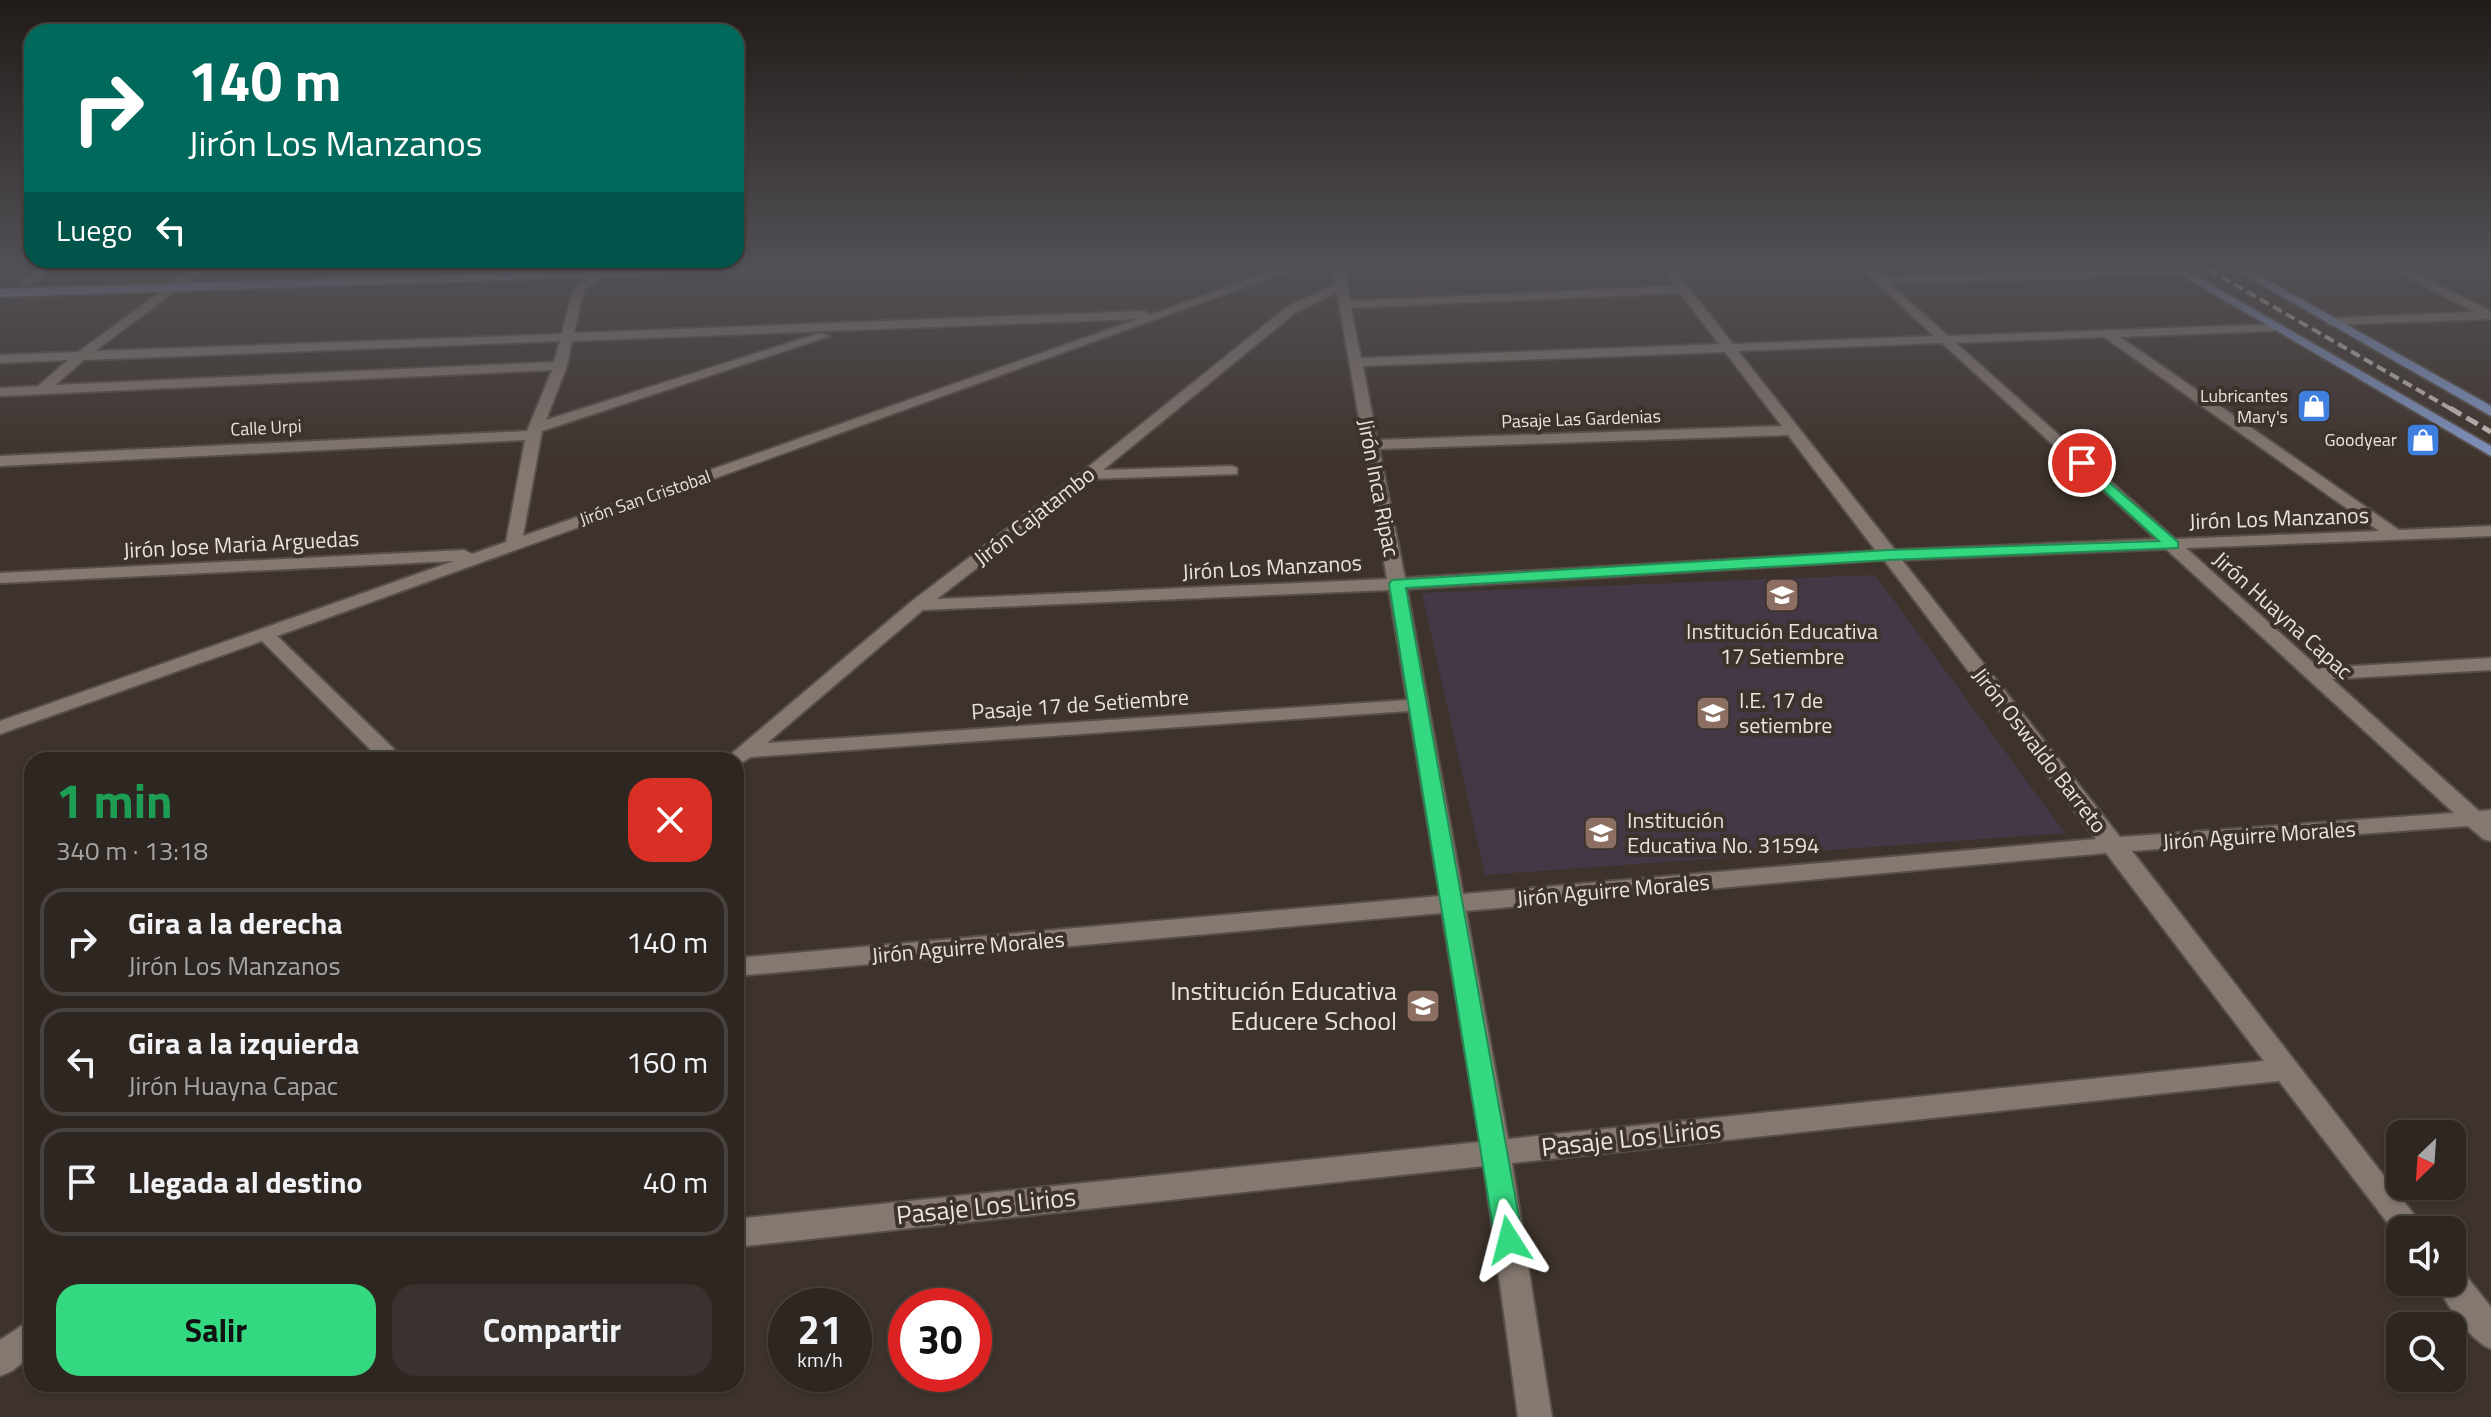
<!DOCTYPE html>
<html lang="es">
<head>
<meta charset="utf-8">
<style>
  body { margin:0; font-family:"Titillium Web",sans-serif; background:#3a322e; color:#f1f3f6; height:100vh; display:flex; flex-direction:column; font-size:30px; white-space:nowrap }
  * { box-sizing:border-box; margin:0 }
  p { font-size:26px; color:#a7a5a5 }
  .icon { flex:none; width:44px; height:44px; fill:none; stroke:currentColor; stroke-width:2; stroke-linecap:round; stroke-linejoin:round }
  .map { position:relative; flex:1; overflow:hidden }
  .details { position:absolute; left:24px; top:752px; width:720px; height:640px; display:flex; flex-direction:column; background:#2e2621; border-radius:24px; box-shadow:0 2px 6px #0004,0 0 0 2px #49433f }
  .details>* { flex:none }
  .guide { position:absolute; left:24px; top:24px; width:720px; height:244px; border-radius:24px; box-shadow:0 2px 6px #0004,0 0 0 2px #49433f; background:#00695c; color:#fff; overflow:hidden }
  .needle { width:52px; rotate:205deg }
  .fabs { position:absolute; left:2386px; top:1120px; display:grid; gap:16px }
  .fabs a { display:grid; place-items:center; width:80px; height:80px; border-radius:16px; background:#2e2621; box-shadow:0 2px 6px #0004,0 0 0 2px #49433f; font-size:40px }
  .speed { position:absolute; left:768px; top:1288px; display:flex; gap:16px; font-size:40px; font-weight:700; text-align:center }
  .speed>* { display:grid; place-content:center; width:104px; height:104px; border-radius:50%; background:#2e2621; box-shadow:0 2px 6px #0004,0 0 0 2px #49433f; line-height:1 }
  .speed small { font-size:20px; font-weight:400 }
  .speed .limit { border:12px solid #d22; background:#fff; color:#111 }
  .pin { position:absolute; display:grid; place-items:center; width:68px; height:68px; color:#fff; margin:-34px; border:4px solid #fff; border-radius:50%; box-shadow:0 2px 8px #0007 }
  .me { position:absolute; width:88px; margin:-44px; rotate:351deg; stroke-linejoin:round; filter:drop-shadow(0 0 6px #0008) }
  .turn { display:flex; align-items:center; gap:28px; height:168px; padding:0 32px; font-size:36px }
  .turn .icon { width:104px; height:104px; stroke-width:2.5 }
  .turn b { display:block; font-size:56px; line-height:68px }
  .then { display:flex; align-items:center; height:76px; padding:0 32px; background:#0003; gap:16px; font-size:30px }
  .round { display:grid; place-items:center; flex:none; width:84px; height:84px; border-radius:24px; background:#3a322e }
  .headline { display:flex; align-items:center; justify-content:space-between; height:136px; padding:0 32px }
  h1 { font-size:48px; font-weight:700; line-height:60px; color:#1e9e55 }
  .cta { display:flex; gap:16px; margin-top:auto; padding:16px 32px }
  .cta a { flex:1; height:92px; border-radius:24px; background:#34d881; color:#111; font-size:32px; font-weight:700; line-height:92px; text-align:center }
  .cta a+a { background:#3a322e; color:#f1f3f6 }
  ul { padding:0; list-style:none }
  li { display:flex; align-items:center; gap:24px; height:108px; margin:0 16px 12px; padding:0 16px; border:4px solid #49433f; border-radius:24px }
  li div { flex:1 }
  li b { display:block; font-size:30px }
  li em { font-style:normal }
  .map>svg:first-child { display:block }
  .education { fill:#453846 }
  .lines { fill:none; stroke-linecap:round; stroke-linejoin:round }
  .minor-casing { stroke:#574f48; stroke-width:4 }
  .major-casing { stroke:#574f48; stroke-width:4 }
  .minor { fill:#847870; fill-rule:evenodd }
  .major { fill:#8094c2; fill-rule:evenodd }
  .rail-far1 { stroke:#cac3bd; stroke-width:4; stroke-dasharray:10 5; stroke-linecap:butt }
  .rail { stroke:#cac3bd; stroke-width:5; stroke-dasharray:13 6; stroke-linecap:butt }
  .route { fill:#34d881; stroke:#228c54; stroke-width:2 }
  .labels { text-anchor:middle; stroke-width:8; stroke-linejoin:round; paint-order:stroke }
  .far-poi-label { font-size:18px; fill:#e9e2dd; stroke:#3e332c; text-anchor:end }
  .far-street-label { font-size:18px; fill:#e9e2dd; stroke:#3e332c }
  .street-label { font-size:22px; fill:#e9e2dd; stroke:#3e332c }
  .poi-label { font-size:22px; fill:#e9e2dd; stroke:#3e332c; text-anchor:start }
  .near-poi-label { font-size:26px; fill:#e9e2dd; stroke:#3e332c; text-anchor:end }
  .near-street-label { font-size:26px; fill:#e9e2dd; stroke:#3e332c }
</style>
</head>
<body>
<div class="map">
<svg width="2491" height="1417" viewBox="0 0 2491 1417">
  <rect width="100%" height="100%" fill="#3e332c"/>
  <path class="education" d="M 1875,575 L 2065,833 L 1485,875 L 1422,593 Z"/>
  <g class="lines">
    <g class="minor-casing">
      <g id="minor">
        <path d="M 40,269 L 53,269 L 31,284 L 23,284 L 23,280 Z"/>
        <path d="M 192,269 L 205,269 L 95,351 L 562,334 C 569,306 572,269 607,269 L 603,277 L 584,289 L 574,333 L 1144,311 L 1150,315 L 1279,269 L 1295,269 L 277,636 L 393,748 L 396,753 L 393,758 L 379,758 L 262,641 L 0,734 L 0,721 L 454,561 L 0,583 L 0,573 L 464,550 L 472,554 L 506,542 L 525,440 L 0,466 L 0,456 L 527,431 L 552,370 L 0,396 L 0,388 L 38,386 L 68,360 L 0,363 L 0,355 L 78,352 ZM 1138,319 L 523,536 L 542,431 L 830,336 L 820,333 L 546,420 L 567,366 L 572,341 ZM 560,341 L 554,362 L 55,385 L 84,360 Z"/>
        <path d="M 1332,269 L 1344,269 L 1350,301 L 1675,286 L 1663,269 L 1674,269 L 1733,344 L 1934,336 L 1862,269 L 1874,269 L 1883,277 L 2132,269 L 2186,271 L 2180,274 L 1890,284 L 1948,336 L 2278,324 L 2278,330 L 2274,331 L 2120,337 L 2399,530 L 2491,526 L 2491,536 L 2186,548 L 2319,668 L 2491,658 L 2491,670 L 2332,679 L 2479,811 L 2491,810 L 2491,841 L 2483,839 L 2468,826 L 2132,851 L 2426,1230 L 2400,1230 L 2400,1239 L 2279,1081 L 1512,1163 L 1552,1417 L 1518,1417 L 1484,1166 L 736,1247 L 736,1219 L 1480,1142 L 1442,913 L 736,976 L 736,958 L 1440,896 L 1409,711 L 751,757 L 736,766 L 736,760 L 724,760 L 912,601 L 1082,472 L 1287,307 L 1335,284 ZM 1337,292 L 1387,579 L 937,599 L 1091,479 L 1237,474 L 1237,468 L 1232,466 L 1103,470 L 1295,313 ZM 1680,293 L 1719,344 L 1361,358 L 1351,308 ZM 2104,337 L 2379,531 L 2175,539 L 1956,343 ZM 1942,343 L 2156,539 L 1895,550 L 1738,351 ZM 1725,352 L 1782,426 L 1377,440 L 1363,366 ZM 1788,435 L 1876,551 L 1405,578 L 1379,449 ZM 2166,549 L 2454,813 L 2120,837 L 1902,560 ZM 1884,560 L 2096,839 L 1463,894 L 1407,589 ZM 1389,590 L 1407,700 L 767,743 L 923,610 ZM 2106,853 L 2264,1061 L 1508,1139 L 1466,911 Z"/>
        <path d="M 2392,269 L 2406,269 L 2491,311 L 2491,319 L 2328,325 L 2328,319 L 2332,318 L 2474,312 Z"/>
        <path d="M 2452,1267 L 2463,1272 L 2491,1307 L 2491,1349 C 2469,1340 2446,1304 2436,1282 L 2452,1282 Z"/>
        <path d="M 32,1319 L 32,1355 L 12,1371 L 0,1376 L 0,1340 Z"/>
      </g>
    </g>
    <g class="major-casing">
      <g id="major">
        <path d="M 636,269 L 754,269 L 749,272 L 0,297 L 0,289 Z"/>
        <path d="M 2171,269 L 2184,269 L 2491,446 L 2491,456 Z"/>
        <path d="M 2234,269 L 2248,269 L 2491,406 L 2491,416 Z"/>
      </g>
    </g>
    <use href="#minor" class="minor"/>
    <use href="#major" class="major"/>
    <path class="rail-far1" d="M 2208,269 L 2453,410"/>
    <path class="rail" d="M 2450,408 L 2491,432"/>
  </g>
  <linearGradient id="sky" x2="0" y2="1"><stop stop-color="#221c18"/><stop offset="0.57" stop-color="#525056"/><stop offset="1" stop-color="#525056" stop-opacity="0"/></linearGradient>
  <rect width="2491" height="468" fill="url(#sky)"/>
  <path class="route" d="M 2082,459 L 2178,542 L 2178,548 L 1889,560 L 1406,588 L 1523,1240 L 1519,1249 L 1509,1253 L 1499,1249 L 1495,1240 L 1389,584 L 1392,580 L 1889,550 L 2159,541 L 2077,466 L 2077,460 Z"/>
  <defs>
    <g id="shop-square" transform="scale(1.8)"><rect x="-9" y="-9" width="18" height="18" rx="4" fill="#3f7fe0" stroke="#3e332c"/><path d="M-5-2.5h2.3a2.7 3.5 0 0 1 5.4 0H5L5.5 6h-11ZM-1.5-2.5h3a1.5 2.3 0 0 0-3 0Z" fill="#fff"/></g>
    <g id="school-square" transform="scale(1.8)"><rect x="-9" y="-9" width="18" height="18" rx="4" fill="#8d6e63" stroke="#3e332c"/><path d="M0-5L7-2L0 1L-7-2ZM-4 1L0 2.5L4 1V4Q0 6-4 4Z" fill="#fff"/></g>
  </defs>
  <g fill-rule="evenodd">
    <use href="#shop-square" x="2314" y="406"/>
    <use href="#shop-square" x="2423" y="440"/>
    <use href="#school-square" x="1782" y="595"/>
    <use href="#school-square" x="1713" y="713"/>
    <use href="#school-square" x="1601" y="833"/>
    <use href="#school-square" x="1423" y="1006"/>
  </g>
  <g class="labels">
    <g class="far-poi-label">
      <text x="2288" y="402">Lubricantes<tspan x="2288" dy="21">Mary's</tspan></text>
      <text x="2397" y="446">Goodyear</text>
    </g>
    <g class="far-street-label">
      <text transform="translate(1581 419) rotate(-2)" y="6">Pasaje Las Gardenias</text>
      <text transform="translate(266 428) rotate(-3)" y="6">Calle Urpi</text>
      <text transform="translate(645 498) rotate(-19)" y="6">Jirón San Cristobal</text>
    </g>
    <g class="street-label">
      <text transform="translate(1379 488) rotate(79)" y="8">Jirón Inca Ripac</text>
      <text transform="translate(1034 516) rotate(-38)" y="8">Jirón Cajatambo</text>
      <text transform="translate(2279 518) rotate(-2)" y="8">Jirón Los Manzanos</text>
      <text transform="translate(241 544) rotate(-3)" y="8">Jirón Jose Maria Arguedas</text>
      <text transform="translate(1272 567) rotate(-3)" y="8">Jirón Los Manzanos</text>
      <text transform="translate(2283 615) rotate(42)" y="8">Jirón Huayna Capac</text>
      <text transform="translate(1080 704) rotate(-4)" y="8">Pasaje 17 de Setiembre</text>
      <text transform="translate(2040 750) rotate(52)" y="8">Jirón Oswaldo Barreto</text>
      <text transform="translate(2259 835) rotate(-4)" y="8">Jirón Aguirre Morales</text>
      <text transform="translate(1613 890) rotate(-5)" y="8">Jirón Aguirre Morales</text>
      <text transform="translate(968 947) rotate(-5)" y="8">Jirón Aguirre Morales</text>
    </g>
    <g class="poi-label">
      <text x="1782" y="639" text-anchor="middle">Institución Educativa<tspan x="1782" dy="25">17 Setiembre</tspan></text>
      <text x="1739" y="708">I.E. 17 de<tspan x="1739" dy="25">setiembre</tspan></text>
      <text x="1627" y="828">Institución<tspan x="1627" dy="25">Educativa No. 31594</tspan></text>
    </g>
    <g class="near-poi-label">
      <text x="1397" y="1000">Institución Educativa<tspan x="1397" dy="30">Educere School</tspan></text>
    </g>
    <g class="near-street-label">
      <text transform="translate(1631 1138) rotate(-6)" y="9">Pasaje Los Lirios</text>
      <text transform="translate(986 1206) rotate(-6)" y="9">Pasaje Los Lirios</text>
    </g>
  </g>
</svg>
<div class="fabs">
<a><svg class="needle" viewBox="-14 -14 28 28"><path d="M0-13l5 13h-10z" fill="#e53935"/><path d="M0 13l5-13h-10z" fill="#a7a5a5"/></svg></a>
<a><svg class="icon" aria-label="sound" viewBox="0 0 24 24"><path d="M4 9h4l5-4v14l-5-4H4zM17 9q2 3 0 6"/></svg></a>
<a><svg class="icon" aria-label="search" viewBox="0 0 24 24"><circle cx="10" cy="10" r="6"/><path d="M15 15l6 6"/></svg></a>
</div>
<div class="speed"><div>21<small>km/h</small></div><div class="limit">30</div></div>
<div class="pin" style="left:2082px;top:463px;background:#d93025"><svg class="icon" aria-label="arrive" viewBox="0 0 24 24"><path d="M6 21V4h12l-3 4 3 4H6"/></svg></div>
<svg class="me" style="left:1509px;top:1240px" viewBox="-20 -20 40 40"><path d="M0-17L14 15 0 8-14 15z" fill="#34d881" stroke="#fff" stroke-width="4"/></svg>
<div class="guide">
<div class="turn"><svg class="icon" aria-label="right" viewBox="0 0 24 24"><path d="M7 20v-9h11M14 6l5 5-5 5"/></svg><div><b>140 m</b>Jirón Los Manzanos</div></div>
<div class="then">Luego<svg class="icon" aria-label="left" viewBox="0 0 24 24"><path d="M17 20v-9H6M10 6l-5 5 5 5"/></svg></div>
</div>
<section class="details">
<div class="headline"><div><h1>1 min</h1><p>340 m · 13:18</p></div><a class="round" style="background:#d93025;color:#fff"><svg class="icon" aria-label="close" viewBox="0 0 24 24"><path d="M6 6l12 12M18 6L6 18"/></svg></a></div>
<ul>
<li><svg class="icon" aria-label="right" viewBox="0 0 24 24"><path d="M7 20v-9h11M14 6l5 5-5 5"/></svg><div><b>Gira a la derecha</b><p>Jirón Los Manzanos</p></div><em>140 m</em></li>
<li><svg class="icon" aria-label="left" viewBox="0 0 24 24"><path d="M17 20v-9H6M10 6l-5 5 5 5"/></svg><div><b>Gira a la izquierda</b><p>Jirón Huayna Capac</p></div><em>160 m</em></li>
<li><svg class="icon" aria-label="arrive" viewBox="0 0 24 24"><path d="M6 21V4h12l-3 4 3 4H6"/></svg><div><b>Llegada al destino</b></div><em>40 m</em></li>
</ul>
<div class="cta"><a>Salir</a><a>Compartir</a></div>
</section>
</div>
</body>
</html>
